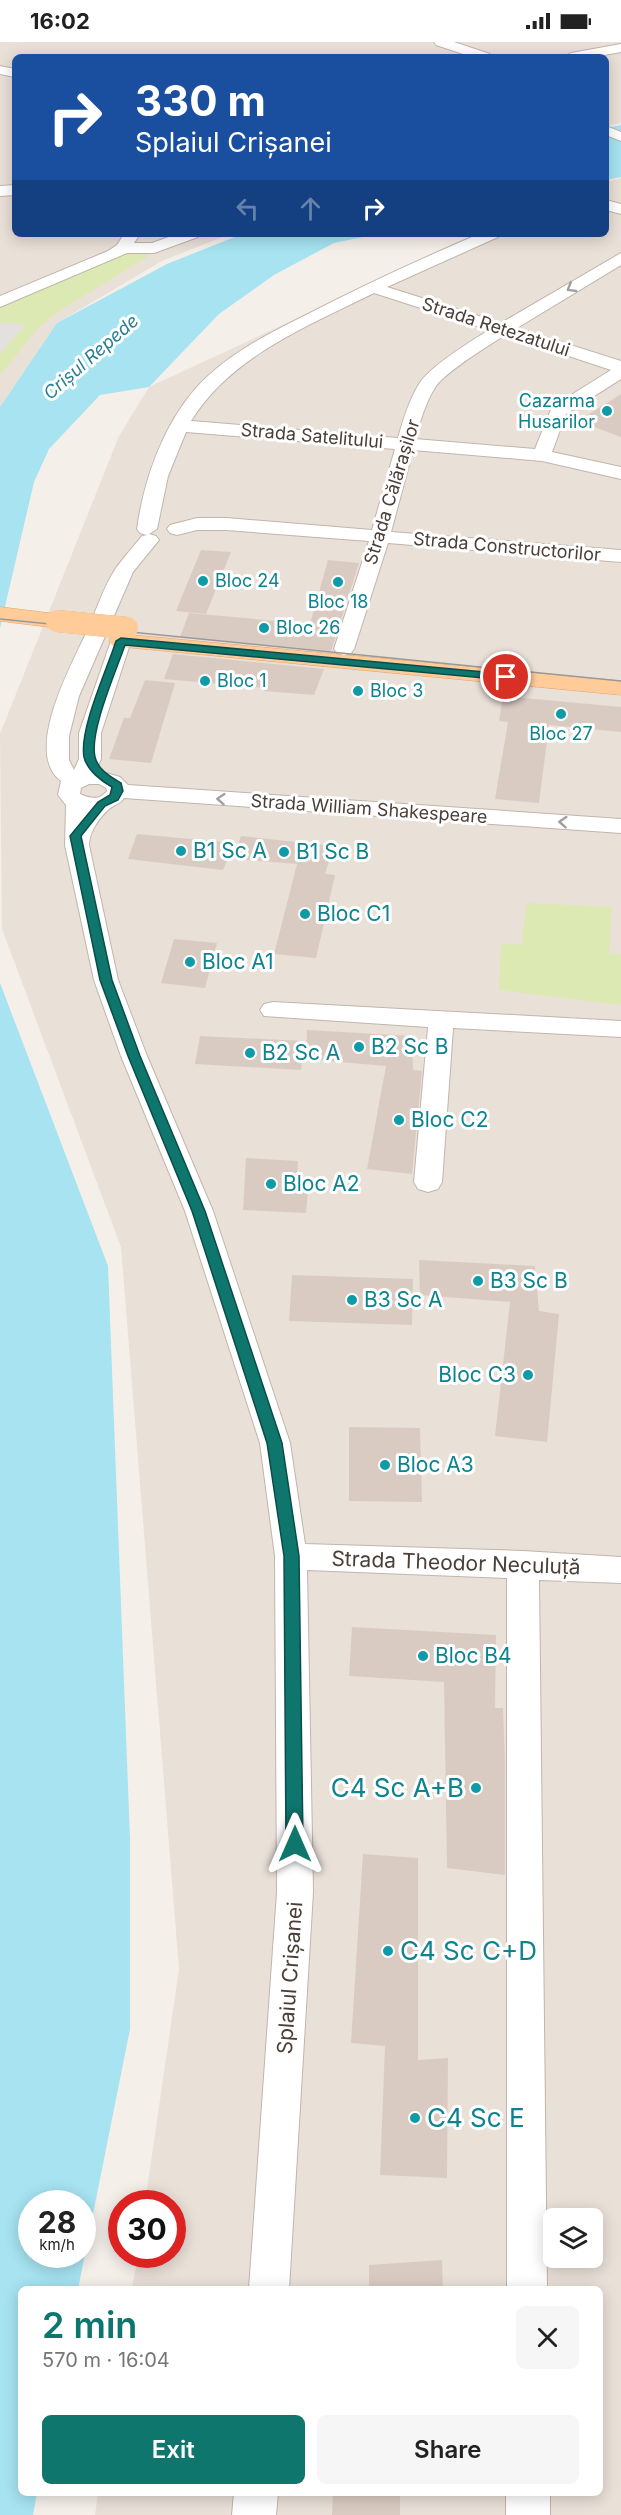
<!DOCTYPE html>
<html lang="en">
<head>
<meta charset="utf-8">
<style>
  body { margin:0; font-family:Inter,sans-serif; background:#f6f6f6; color:#222; height:100vh; display:flex; flex-direction:column; font-size:22px; white-space:nowrap }
  * { box-sizing:border-box; margin:0 }
  p { font-size:20px; color:#767676 }
  .icon { flex:none; width:33px; height:33px; fill:none; stroke:currentColor; stroke-width:2; stroke-linecap:round; stroke-linejoin:round }
  .map { position:relative; flex:1; overflow:hidden }
  .side { position:absolute; left:18px; top:2244px; width:585px; height:210px; display:flex; flex-direction:column; background:#fff; border-radius:9px; box-shadow:0 3px 15px #0003 }
  .side>* { flex:none }
  .top-card { position:absolute; left:12px; top:12px; width:597px; height:183px; border-radius:9px; box-shadow:0 3px 15px #0003; background:#1a4fa0; color:#fff; overflow:hidden }
  .controls { position:absolute; left:543px; top:2166px; display:grid; gap:12px }
  .controls a { display:grid; place-items:center; width:60px; height:60px; border-radius:9px; background:#fff; box-shadow:0 3px 15px #0003; font-size:30px }
  .speed { position:absolute; left:18px; top:2148px; display:flex; gap:12px; font-size:30px; font-weight:700; text-align:center }
  .speed>* { display:grid; place-content:center; width:78px; height:78px; border-radius:50%; background:#fff; box-shadow:0 3px 15px #0003; line-height:1 }
  .speed small { font-size:15px; font-weight:400 }
  .speed .limit { border:9px solid #d22; background:#fff; color:#111 }
  .pin { position:absolute; display:grid; place-items:center; width:51px; height:51px; color:#fff; margin:-26px; border:3px solid #fff; border-radius:50%; box-shadow:0 2px 6px #0007 }
  .me { position:absolute; width:66px; margin:-33px; rotate:0deg; stroke-linejoin:round; filter:drop-shadow(0 0 4px #0008) }
  .turn { display:flex; align-items:center; gap:21px; height:126px; padding:0 24px; font-size:27px }
  .turn .icon { width:78px; height:78px; stroke-width:2.5 }
  .turn b { display:block; font-size:42px; line-height:51px }
  .lanes { display:flex; align-items:center; height:57px; padding:0 24px; background:#0003; justify-content:center; gap:30px; direction:ltr }
  .lanes .off { opacity:.35 }
  .round { display:grid; place-items:center; flex:none; width:63px; height:63px; border-radius:9px; background:#f6f6f6 }
  .head { display:flex; align-items:center; justify-content:space-between; height:102px; padding:0 24px }
  h1 { font-size:36px; font-weight:600; line-height:45px; color:#0f766e }
  .primary-button { display:flex; gap:12px; margin-top:auto; padding:12px 24px }
  .primary-button a { flex:1; height:69px; border-radius:9px; background:#0f766e; color:#fff; font-size:24px; font-weight:600; line-height:69px; text-align:center }
  .primary-button a+a { background:#f6f6f6; color:#222 }
  .status { display:flex; justify-content:space-between; align-items:center; height:42px; padding:0 30px; background:#fff; direction:ltr }
  .status svg { height:16px; fill:currentColor }
  .map>svg:first-child { display:block }
  .residential { fill:#e9e0d8; fill-rule:evenodd }
  .green { fill:#dde9b3 }
  .parking { fill:#e4e0de }
  .water { fill:#a7e3f1; fill-rule:evenodd }
  .building { fill:#dacbc2 }
  .lines { fill:none; stroke-linecap:round; stroke-linejoin:round }
  .minor-casing { stroke:#c1b5ac; stroke-width:2 }
  .primary-casing { stroke:#e5a468; stroke-width:1 }
  .minor { fill:#fff; fill-rule:evenodd }
  .primary { fill:#ffcb99; fill-rule:evenodd }
  .tram { stroke:#999; stroke-width:1.5 }
  .primary-bridge-casing { stroke:#e5a468; stroke-width:22; stroke-linecap:butt }
  .primary-bridge { stroke:#ffcb99; stroke-width:22 }
  .oneway { stroke:#a49f9c }
  .route { fill:#0f766e; stroke:#0a4d48; stroke-width:1.5 }
  .culture-dot { fill:#0f9aa8; stroke:#fff; stroke-width:2 }
  .labels { text-anchor:middle; stroke-width:6; stroke-linejoin:round; paint-order:stroke }
  .far-street-label { font-size:18px; fill:#493f38; stroke:#fff }
  .far-water-label { font-size:18px; font-style:italic; fill:#298096; stroke:#fff }
  .far-culture-label { font-size:18px; fill:#0d838f; stroke:#fff; text-anchor:start }
  .culture-label { font-size:21px; fill:#0d838f; stroke:#fff; text-anchor:start }
  .street-label { font-size:21px; fill:#493f38; stroke:#fff }
  .near-culture-label { font-size:26px; fill:#0d838f; stroke:#fff; text-anchor:start }
</style>
</head>
<body>
<div class="status"><b>16:02</b><svg viewBox="0 0 49 12"><path d="M0 12V9h3v3zM5 12V6h3v6zM10 12V3h3v9zM15 12V0h3v12zM26 1h20v11H26zM47 4h2v5h-2z"/></svg></div>
<div class="map">
<svg width="621" height="2473" viewBox="0 0 621 2473">
  <rect width="100%" height="100%" fill="#f5efea"/>
  <g class="residential">
    <path d="M 0,0 L 621,0 L 621,81 L 606,84 L 606,15 L 15,15 L 15,192 L 230,192 L 162,219 L 57,281 L 0,365 Z"/>
    <path d="M 621,136 L 621,2473 L 95,2473 L 98,2451 L 600,2451 L 600,2247 L 132,2247 L 138,2213 L 172,2212 L 172,2162 L 145,2161 L 179,1927 L 121,1205 L 2,887 L 0,692 L 119,394 L 149,345 L 479,192 L 606,192 L 606,140 ZM 554,2176 L 592,2176 L 592,2216 L 554,2216 Z"/>
  </g>
  <g class="green">
    <path d="M 131,210 L 150,213 L 56,271 L 38,286 L 0,333 L 0,312 L 25,283 L 0,281 L 0,267 L 10,258 Z"/>
    <path d="M 527,861 L 612,865 L 609,911 L 621,912 L 621,963 L 499,948 L 501,901 L 521,903 Z"/>
  </g>
  <path class="parking" d="M 0,281 L 25,282 L 0,312 Z"/>
  <g class="water">
    <path d="M 621,83 L 621,135 L 606,138 L 606,86 Z"/>
    <path d="M 242,192 L 377,192 L 334,201 L 274,233 L 219,272 L 149,345 L 100,353 L 49,407 L 34,440 L 0,586 L 0,365 L 57,281 L 167,222 Z"/>
    <path d="M 0,941 L 108,1224 L 130,1797 L 130,1987 L 78,2247 L 21,2247 L 21,2451 L 37,2451 L 33,2473 L 0,2473 ZM 32,2162 L 82,2162 L 82,2212 L 32,2212 Z"/>
  </g>
  <g class="building">
    <path d="M 621,352 L 621,395 L 578,379 Z"/>
    <path d="M 201,508 L 231,510 L 206,572 L 176,569 Z"/>
    <path d="M 328,518 L 359,521 L 331,609 L 180,595 L 189,571 L 310,582 Z"/>
    <path d="M 173,612 L 324,627 L 314,653 L 264,649 L 265,646 L 164,637 Z"/>
    <path d="M 145,638 L 175,641 L 151,721 L 109,717 L 124,676 L 130,676 Z"/>
    <path d="M 503,654 L 621,665 L 621,690 L 549,683 L 539,761 L 495,757 L 508,680 L 499,679 Z"/>
    <path d="M 137,792 L 234,801 L 223,828 L 128,817 Z"/>
    <path d="M 241,794 L 334,804 L 325,832 L 335,833 L 316,916 L 274,912 L 297,822 L 234,817 Z"/>
    <path d="M 174,897 L 217,901 L 205,946 L 161,941 Z"/>
    <path d="M 307,988 L 412,994 L 413,1028 L 422,1029 L 412,1132 L 367,1127 L 386,1024 L 306,1017 Z"/>
    <path d="M 200,994 L 304,999 L 301,1028 L 195,1022 Z"/>
    <path d="M 246,1116 L 298,1119 L 296,1147 L 308,1148 L 306,1171 L 243,1168 Z"/>
    <path d="M 419,1218 L 535,1224 L 539,1269 L 559,1272 L 547,1400 L 495,1394 L 510,1260 L 420,1253 Z"/>
    <path d="M 292,1233 L 413,1237 L 412,1283 L 289,1279 Z"/>
    <path d="M 349,1385 L 420,1386 L 422,1460 L 349,1459 Z"/>
    <path d="M 352,1585 L 496,1593 L 495,1666 L 503,1666 L 505,1720 L 505,1833 L 447,1826 L 444,1640 L 349,1634 Z"/>
    <path d="M 363,1812 L 418,1816 L 418,2018 L 448,2016 L 447,2136 L 380,2133 L 385,2004 L 351,2001 Z"/>
    <path d="M 442,2218 L 443,2247 L 369,2247 L 369,2223 Z"/>
    <path d="M 333,2451 L 400,2451 L 400,2473 L 332,2473 Z"/>
  </g>
  <g class="lines">
    <g class="minor-casing">
      <g id="minor">
        <path d="M 434,0 L 454,0 L 490,12 L 492,15 L 472,15 L 436,3 Z"/>
        <path d="M 621,2 L 621,10 L 593,15 L 564,15 L 571,11 Z"/>
        <path d="M 0,24 L 15,27 L 15,35 L 0,32 Z"/>
        <path d="M 606,84 L 621,90 L 621,99 L 606,93 Z"/>
        <path d="M 15,143 L 15,153 L 0,154 L 0,144 Z"/>
        <path d="M 606,158 L 621,162 L 621,172 L 606,168 Z"/>
        <path d="M 124,192 L 140,192 L 134,201 L 152,201 L 177,192 L 200,192 L 198,195 L 154,211 L 127,211 L 0,265 L 0,254 L 108,209 L 117,203 Z"/>
        <path d="M 479,192 L 500,192 L 498,195 L 387,245 L 501,281 L 621,211 L 621,223 L 517,286 L 621,319 L 621,337 L 566,372 L 552,410 L 621,425 L 621,437 L 542,419 L 413,408 L 391,490 L 621,508 L 621,520 L 388,501 L 354,607 L 351,611 L 344,613 L 337,611 L 334,607 L 369,499 L 226,488 L 197,488 L 177,493 L 170,491 L 167,487 L 170,483 L 197,476 L 226,476 L 372,488 L 395,407 L 186,390 L 168,434 L 157,487 L 149,492 L 156,494 L 159,498 L 133,530 L 79,654 L 69,694 L 69,718 L 74,728 L 79,717 L 79,691 L 111,599 L 114,595 L 121,593 L 128,595 L 131,599 L 101,691 L 101,717 L 96,728 L 120,735 L 128,743 L 621,777 L 621,791 L 124,756 C 119,763 113,763 108,768 C 98,777 89,791 89,803 L 118,938 L 147,1014 L 213,1169 L 290,1401 L 305,1502 L 523,1509 L 621,1515 L 621,1541 L 539,1538 L 547,2247 L 507,2247 L 507,1536 L 307,1528 L 313,1850 L 289,2247 L 249,2247 L 277,1850 L 275,1514 L 260,1401 L 185,1169 L 121,1014 L 94,938 L 65,803 L 66,763 L 58,753 L 61,739 C 22,710 73,620 89,585 C 97,566 104,544 116,526 C 124,515 133,505 142,494 L 147,493 L 140,491 L 137,487 C 144,437 163,384 196,346 C 225,314 264,294 302,275 C 360,245 418,218 479,192 ZM 374,251 L 489,288 C 471,299 434,322 421,339 C 410,355 403,378 398,396 L 191,379 C 231,314 308,284 374,251 ZM 505,293 L 611,328 L 552,365 L 535,407 L 415,397 C 420,380 426,359 436,344 C 447,329 488,304 505,293 ZM 89,742 L 99,742 L 106,746 L 107,749 C 100,758 90,757 80,752 L 81,746 Z"/>
        <path d="M 273,960 L 621,979 L 621,995 L 453,986 L 442,1140 L 438,1147 L 428,1150 L 418,1147 L 414,1140 L 428,985 L 264,974 L 260,968 L 264,962 Z"/>
        <path d="M 234,2451 L 278,2451 L 276,2473 L 232,2473 Z"/>
        <rect x="506" y="2451" width="44" height="22"/>
      </g>
    </g>
    <g class="primary-casing">
      <g id="primary">
        <path d="M 0,565 L 57,572 L 65,574 L 69,579 L 65,584 L 57,586 L 0,579 Z"/>
        <path d="M 121,592 L 621,639 L 621,653 L 113,604 L 109,599 L 113,594 Z"/>
      </g>
    </g>
    <use href="#minor" class="minor"/>
    <use href="#primary" class="primary"/>
    <path class="tram" d="M 0,577 L 621,639"/>
    <g class="primary-bridge-casing">
      <path id="primary-bridge" d="M 57,579 L 127,586"/>
    </g>
    <use href="#primary-bridge" class="primary-bridge"/>
  </g>
  <defs><path id="oneway-chevron" d="M-2-3.5L2.5 0L-2 3.5" fill="none" stroke-width="1.6" stroke-linecap="round" stroke-linejoin="round" transform="scale(1.5)"/></defs>
  <g class="oneway">
    <use href="#oneway-chevron" transform="translate(571 246) rotate(149)"/>
    <use href="#oneway-chevron" transform="translate(221 757) rotate(-176)"/>
    <use href="#oneway-chevron" transform="translate(563 780) rotate(-176)"/>
  </g>
  <path class="route" d="M 121,596 L 506,632 L 511,635 L 506,638 L 125,603 C 116,629 89,690 95,715 C 98,728 111,735 121,741 L 123,749 L 118,758 L 105,764 L 81,794 L 112,938 L 140,1014 L 205,1169 L 282,1401 L 299,1514 L 303,1802 L 301,1807 L 295,1810 L 289,1807 L 286,1802 L 284,1514 L 267,1401 L 192,1169 L 128,1014 L 100,938 L 70,794 L 98,760 L 110,753 L 112,745 C 101,739 87,728 84,715 C 79,687 107,628 116,599 Z"/>
  <g class="culture-dot">
    <circle cx="607" cy="369" r="6"/>
    <circle cx="203" cy="539" r="6"/>
    <circle cx="338" cy="540" r="6"/>
    <circle cx="264" cy="586" r="6"/>
    <circle cx="205" cy="639" r="6"/>
    <circle cx="358" cy="649" r="6"/>
    <circle cx="561" cy="672" r="6"/>
    <circle cx="181" cy="809" r="6"/>
    <circle cx="284" cy="810" r="6"/>
    <circle cx="305" cy="872" r="6"/>
    <circle cx="190" cy="920" r="6"/>
    <circle cx="359" cy="1005" r="6"/>
    <circle cx="250" cy="1011" r="6"/>
    <circle cx="399" cy="1078" r="6"/>
    <circle cx="271" cy="1142" r="6"/>
    <circle cx="478" cy="1239" r="6"/>
    <circle cx="352" cy="1258" r="6"/>
    <circle cx="528" cy="1333" r="6"/>
    <circle cx="385" cy="1423" r="6"/>
    <circle cx="423" cy="1614" r="6"/>
    <circle cx="476" cy="1746" r="6"/>
    <circle cx="388" cy="1909" r="6"/>
    <circle cx="415" cy="2076" r="6"/>
  </g>
  <g class="labels">
    <g class="far-street-label">
      <text transform="translate(496 285) rotate(18)" y="6">Strada Retezatului</text>
      <text transform="translate(312 394) rotate(5)" y="6">Strada Satelitului</text>
      <text transform="translate(392 450) rotate(-73)" y="6">Strada Călărașilor</text>
      <text transform="translate(507 505) rotate(5)" y="6">Strada Constructorilor</text>
      <text transform="translate(369 767) rotate(4)" y="6">Strada William Shakespeare</text>
    </g>
    <g class="far-water-label">
      <text transform="translate(91 315) rotate(-41)" y="6">Crișul Repede</text>
    </g>
    <g class="far-culture-label">
      <text x="595" y="365" text-anchor="end">Cazarma<tspan x="595" dy="21">Husarilor</tspan></text>
      <text x="215" y="545">Bloc 24</text>
      <text x="338" y="566" text-anchor="middle">Bloc 18</text>
      <text x="276" y="592">Bloc 26</text>
      <text x="217" y="645">Bloc 1</text>
      <text x="370" y="655">Bloc 3</text>
      <text x="561" y="698" text-anchor="middle">Bloc 27</text>
    </g>
    <g class="culture-label">
      <text x="193" y="816">B1 Sc A</text>
      <text x="296" y="817">B1 Sc B</text>
      <text x="317" y="879">Bloc C1</text>
      <text x="202" y="927">Bloc A1</text>
      <text x="371" y="1012">B2 Sc B</text>
      <text x="262" y="1018">B2 Sc A</text>
      <text x="411" y="1085">Bloc C2</text>
      <text x="283" y="1149">Bloc A2</text>
      <text x="490" y="1246">B3 Sc B</text>
      <text x="364" y="1265">B3 Sc A</text>
      <text x="516" y="1340" text-anchor="end">Bloc C3</text>
      <text x="397" y="1430">Bloc A3</text>
      <text x="435" y="1621">Bloc B4</text>
    </g>
    <g class="street-label">
      <text transform="translate(456 1521) rotate(2)" y="7">Strada Theodor Neculuță</text>
      <text transform="translate(290 1936) rotate(-86)" y="7">Splaiul Crișanei</text>
    </g>
    <g class="near-culture-label">
      <text x="464" y="1755" text-anchor="end">C4 Sc A+B</text>
      <text x="400" y="1918">C4 Sc C+D</text>
      <text x="427" y="2085">C4 Sc E</text>
    </g>
  </g>
</svg>
<div class="controls">
<a><svg class="icon" aria-label="layers" viewBox="0 0 24 24"><path d="M12 4l9 5-9 5-9-5zM3 14l9 5 9-5"/></svg></a>
</div>
<div class="speed"><div>28<small>km/h</small></div><div class="limit">30</div></div>
<div class="pin" style="left:506px;top:635px;background:#d93025"><svg class="icon" aria-label="arrive" viewBox="0 0 24 24"><path d="M6 21V4h12l-3 4 3 4H6"/></svg></div>
<svg class="me" style="left:295px;top:1802px" viewBox="-20 -20 40 40"><path d="M0-17L14 15 0 8-14 15z" fill="#0f766e" stroke="#fff" stroke-width="4"/></svg>
<div class="top-card">
<div class="turn"><svg class="icon" aria-label="right" viewBox="0 0 24 24"><path d="M7 20v-9h11M14 6l5 5-5 5"/></svg><div><b>330 m</b>Splaiul Crișanei</div></div>
<div class="lanes"><svg class="icon off" aria-label="left" viewBox="0 0 24 24"><path d="M17 20v-9H6M10 6l-5 5 5 5"/></svg><svg class="icon off" aria-label="ahead" viewBox="0 0 24 24"><path d="M12 20V5M6 11l6-6 6 6"/></svg><svg class="icon" aria-label="right" viewBox="0 0 24 24"><path d="M7 20v-9h11M14 6l5 5-5 5"/></svg></div>
</div>
<section class="side">
<div class="head"><div><h1>2 min</h1><p>570 m · 16:04</p></div><a class="round"><svg class="icon" aria-label="close" viewBox="0 0 24 24"><path d="M6 6l12 12M18 6L6 18"/></svg></a></div>
<div class="primary-button"><a>Exit</a><a>Share</a></div>
</section>
</div>
</body>
</html>
